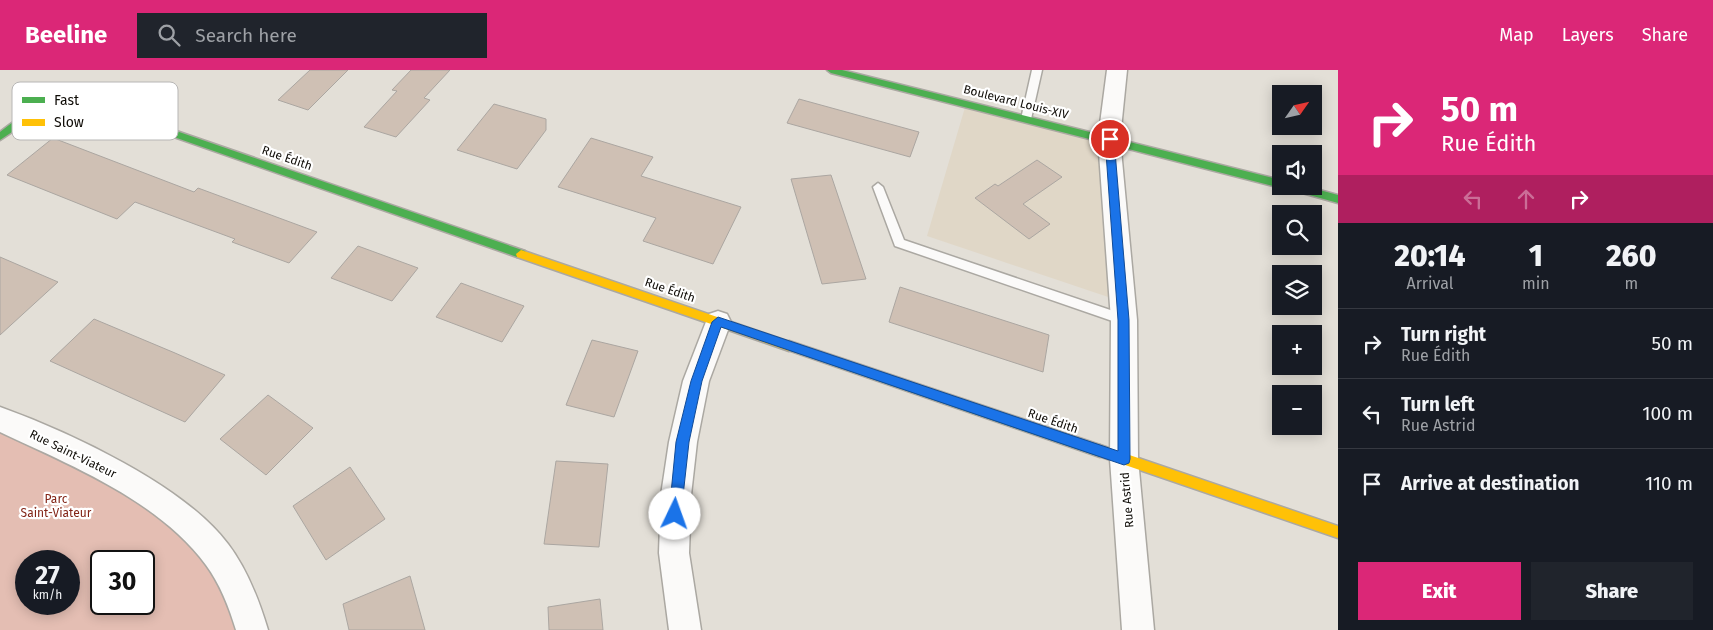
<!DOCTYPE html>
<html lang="en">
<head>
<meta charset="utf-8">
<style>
  body { margin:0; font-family:"Fira Sans",sans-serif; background:#20242c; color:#f1f3f6; height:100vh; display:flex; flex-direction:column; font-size:19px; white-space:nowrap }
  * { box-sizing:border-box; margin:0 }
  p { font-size:16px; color:#9ea1a6 }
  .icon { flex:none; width:28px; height:28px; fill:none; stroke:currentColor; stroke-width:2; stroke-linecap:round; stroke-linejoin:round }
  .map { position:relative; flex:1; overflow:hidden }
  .side { display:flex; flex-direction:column; background:#171b24; width:375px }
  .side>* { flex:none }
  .hud { background:#db2777; color:#fff; overflow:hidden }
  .needle { width:32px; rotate:56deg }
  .fabs { position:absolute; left:1272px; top:15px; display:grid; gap:10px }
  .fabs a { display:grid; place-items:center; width:50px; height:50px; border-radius:0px; background:#171b24; box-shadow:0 2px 12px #0003; font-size:25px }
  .speed { position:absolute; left:15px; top:480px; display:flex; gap:10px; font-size:25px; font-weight:700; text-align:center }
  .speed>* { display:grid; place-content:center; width:65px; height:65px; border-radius:50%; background:#171b24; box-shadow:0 2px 12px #0003; line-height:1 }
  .speed small { font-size:12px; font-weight:400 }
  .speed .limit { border:2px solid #111; border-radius:8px; background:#fff; color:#111 }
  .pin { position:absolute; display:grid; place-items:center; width:42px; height:42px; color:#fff; margin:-21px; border:2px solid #fff; border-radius:50%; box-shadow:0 1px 5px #0007 }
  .me { position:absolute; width:55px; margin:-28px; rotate:3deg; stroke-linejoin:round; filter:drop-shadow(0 0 4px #0008) }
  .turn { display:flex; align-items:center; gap:18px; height:105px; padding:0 20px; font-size:22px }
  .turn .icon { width:65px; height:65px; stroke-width:2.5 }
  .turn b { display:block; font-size:35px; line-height:42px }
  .lanes { display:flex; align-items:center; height:48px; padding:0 20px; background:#0003; justify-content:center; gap:25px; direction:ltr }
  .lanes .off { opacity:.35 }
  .eta { display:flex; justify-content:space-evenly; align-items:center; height:85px; text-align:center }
  .eta b { font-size:30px; font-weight:800; line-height:35px }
  .cta { display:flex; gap:10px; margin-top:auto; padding:10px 20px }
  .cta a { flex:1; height:58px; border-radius:0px; background:#db2777; color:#fff; font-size:20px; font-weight:800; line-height:58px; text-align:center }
  .cta a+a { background:#20242c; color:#f1f3f6 }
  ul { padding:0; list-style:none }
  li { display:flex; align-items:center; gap:15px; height:70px; padding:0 20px; border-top:1px solid #363941 }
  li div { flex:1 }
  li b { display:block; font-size:19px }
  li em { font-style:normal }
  header { display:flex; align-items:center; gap:30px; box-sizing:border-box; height:70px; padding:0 25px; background:#db2777; color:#fff }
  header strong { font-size:24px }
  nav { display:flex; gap:28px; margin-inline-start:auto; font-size:18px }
  .search { width:350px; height:45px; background:#20242c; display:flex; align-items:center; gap:12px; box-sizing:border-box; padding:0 18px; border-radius:0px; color:#9ea1a6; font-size:19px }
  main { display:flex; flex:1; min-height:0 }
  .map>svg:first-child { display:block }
  .built { fill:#e0d7c7 }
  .green { fill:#e4beb3; fill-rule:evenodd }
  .building { fill:#cfc0b4; stroke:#aba6a1 }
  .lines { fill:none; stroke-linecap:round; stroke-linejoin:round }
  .lane-casing { stroke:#aba8a2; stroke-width:3 }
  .street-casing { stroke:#aba8a2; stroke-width:3 }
  .fast-casing { stroke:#aba8a2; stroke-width:3 }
  .slow-casing { stroke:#aba8a2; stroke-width:3 }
  .lane { fill:#fbfaf9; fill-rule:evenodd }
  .street { fill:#fbfaf9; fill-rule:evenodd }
  .fast { fill:#4caf50; fill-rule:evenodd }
  .slow { fill:#ffc107; fill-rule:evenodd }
  .route { fill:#1a73e8; stroke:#114b97 }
  .labels { text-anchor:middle; stroke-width:4.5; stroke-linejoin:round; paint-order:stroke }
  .street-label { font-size:12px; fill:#0f0c07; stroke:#fff }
  .park-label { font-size:12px; fill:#822416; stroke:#fff }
  .key { fill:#fff; stroke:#b7b6b5; stroke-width:1 }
  .key-label { font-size:14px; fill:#0f0c07 }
</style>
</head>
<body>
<header>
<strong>Beeline</strong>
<div class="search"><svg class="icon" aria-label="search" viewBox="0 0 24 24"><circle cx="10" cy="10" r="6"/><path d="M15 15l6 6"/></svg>Search here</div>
<nav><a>Map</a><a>Layers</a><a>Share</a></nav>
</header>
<main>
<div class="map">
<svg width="1338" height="560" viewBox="0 0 1338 560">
  <rect width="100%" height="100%" fill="#e3dfd7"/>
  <path class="built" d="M 966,34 L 1109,69 L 1123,232 L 927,166 Z"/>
  <path class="green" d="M 0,349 L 166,436 L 252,560 L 0,560 ZM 26,491 L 69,491 L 69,534 L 26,534 ZM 101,491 L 144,491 L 144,534 L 101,534 Z"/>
  <g class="building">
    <path d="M 310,0 L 348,0 L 308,40 L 278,30 Z"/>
    <path d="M 411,0 L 450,0 L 424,28 L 430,30 L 396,67 L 364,57 L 397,21 L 392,20 Z"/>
    <path d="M 799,29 L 919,62 L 910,87 L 787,53 Z"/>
    <path d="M 494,34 L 546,49 L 546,60 L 517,99 L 457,80 Z"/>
    <path d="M 53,68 L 194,122 L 198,118 L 317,162 L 289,193 L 232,172 L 235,169 L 135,132 L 117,149 L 7,105 Z"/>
    <path d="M 591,68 L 653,87 L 641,106 L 741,137 L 713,194 L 643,171 L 656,148 L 558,117 Z"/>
    <path d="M 1037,90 L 1062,107 L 1023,134 L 1050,154 L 1029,169 L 975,128 L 995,114 L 998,116 Z"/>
    <path d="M 831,105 L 866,209 L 822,214 L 791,109 Z"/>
    <path d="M 358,176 L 418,198 L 392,231 L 331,208 Z"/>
    <path d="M 0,187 L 58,212 L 0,265 Z"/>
    <path d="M 461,213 L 524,236 L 502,272 L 436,247 Z"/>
    <path d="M 900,217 L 1049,265 L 1043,302 L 889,252 Z"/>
    <path d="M 94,249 L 175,283 L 225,305 L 185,352 L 50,291 Z"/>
    <path d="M 592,270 L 638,281 L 614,347 L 566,335 Z"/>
    <path d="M 268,325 L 313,358 L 266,405 L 220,369 Z"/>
    <path d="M 556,391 L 608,394 L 599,477 L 544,474 Z"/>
    <path d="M 350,397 L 385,449 L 326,490 L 293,436 Z"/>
    <path d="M 410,506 L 425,560 L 349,560 L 343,534 Z"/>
    <path d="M 600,529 L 603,560 L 549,560 L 548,537 Z"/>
  </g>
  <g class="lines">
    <g class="lane-casing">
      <g id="lane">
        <path d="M 1032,0 L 1042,0 L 1031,49 L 1026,52 L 1021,49 Z"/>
        <path d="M 878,113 L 883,117 L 904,170 L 1128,246 L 1130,250 L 1128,254 L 1124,255 L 895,176 L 873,117 Z"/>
      </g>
    </g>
    <g class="street-casing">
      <g id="street">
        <path d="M 1107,0 L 1127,0 L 1120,69 L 1137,250 L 1138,389 L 1154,560 L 1122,560 L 1110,389 L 1111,250 L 1098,69 Z"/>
        <path d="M 718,241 L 727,244 L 731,252 L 709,311 L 697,372 L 691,425 L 689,483 L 701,560 L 669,560 L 659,483 L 661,425 L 669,372 L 683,311 L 709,244 Z"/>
        <path d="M 0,337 C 69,362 184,415 228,474 C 247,499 259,530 268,560 L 236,560 C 229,537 220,514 206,495 C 158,430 70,395 0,362 Z"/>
      </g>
    </g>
    <g class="fast-casing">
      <g id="fast">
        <path d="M 827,0 L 842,0 L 1281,110 L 1281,116 L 1285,116 L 1281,118 L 831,3 Z"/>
        <path d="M 63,30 L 95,33 L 525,181 L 526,184 L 525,187 L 517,187 L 91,38 L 63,36 L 45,40 L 0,70 L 0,62 C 20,46 38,34 63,30 Z"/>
        <path d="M 1286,116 L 1305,116 L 1338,125 L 1338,133 L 1288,119 Z"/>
        <path d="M 789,271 L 1100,375 L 1104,377 L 1106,381 L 1104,385 L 1100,387 L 785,279 L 783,276 L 785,273 Z"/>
      </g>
    </g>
    <g class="slow-casing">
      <g id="slow">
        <path d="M 521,180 L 793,273 L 795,276 L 793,279 L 789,281 L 517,187 L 516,184 Z"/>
        <path d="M 1100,375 L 1338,456 L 1338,468 L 1096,385 L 1094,381 L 1096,377 Z"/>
      </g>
    </g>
    <use href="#lane" class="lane"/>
    <use href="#street" class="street"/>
    <use href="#fast" class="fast"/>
    <use href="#slow" class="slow"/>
  </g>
  <path class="route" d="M 1110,65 L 1114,69 L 1129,250 L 1130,389 L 1129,393 L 1124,395 L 721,257 L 702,311 L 689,372 L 681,444 L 680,449 L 675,451 L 670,449 L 669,444 L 676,372 L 691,311 L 712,252 L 718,247 L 1118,381 L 1118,250 L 1105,69 Z"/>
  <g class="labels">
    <g class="street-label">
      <text transform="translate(1016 32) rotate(14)" y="4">Boulevard Louis-XIV</text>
      <text transform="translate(287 88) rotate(19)" y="4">Rue Édith</text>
      <text transform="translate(670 220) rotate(19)" y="4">Rue Édith</text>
      <text transform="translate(1053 351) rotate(19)" y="4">Rue Édith</text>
      <text transform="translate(73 384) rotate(26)" y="4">Rue Saint-Viateur</text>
      <text transform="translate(1127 430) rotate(-95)" y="4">Rue Astrid</text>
    </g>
    <g class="park-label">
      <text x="56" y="433">Parc<tspan x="56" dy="14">Saint-Viateur</tspan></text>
    </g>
  </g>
  <rect x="12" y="12" width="166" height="58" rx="8" class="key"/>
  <rect x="22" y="27" width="23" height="6" fill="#4caf50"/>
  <rect x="22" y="49" width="23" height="7" fill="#ffc107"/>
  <g class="key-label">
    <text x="54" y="35">Fast</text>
    <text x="54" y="57">Slow</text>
  </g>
</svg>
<div class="fabs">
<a><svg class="needle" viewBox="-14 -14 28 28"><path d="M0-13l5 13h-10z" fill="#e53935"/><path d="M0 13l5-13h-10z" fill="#9ea1a6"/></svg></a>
<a><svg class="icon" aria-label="sound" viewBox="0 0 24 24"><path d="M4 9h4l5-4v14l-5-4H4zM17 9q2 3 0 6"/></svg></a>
<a><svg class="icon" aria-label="search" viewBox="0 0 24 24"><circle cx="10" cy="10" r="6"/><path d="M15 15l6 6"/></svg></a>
<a><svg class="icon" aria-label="layers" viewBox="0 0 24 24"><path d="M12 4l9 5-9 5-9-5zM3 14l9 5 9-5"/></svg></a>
<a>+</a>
<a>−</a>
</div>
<div class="speed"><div>27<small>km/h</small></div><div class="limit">30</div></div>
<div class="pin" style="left:1110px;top:69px;background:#d93025"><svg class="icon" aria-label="arrive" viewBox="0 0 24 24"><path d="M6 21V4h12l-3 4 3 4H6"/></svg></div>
<svg class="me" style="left:675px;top:444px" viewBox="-20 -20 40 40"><circle r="19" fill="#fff"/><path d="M0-13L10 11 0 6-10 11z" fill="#1a73e8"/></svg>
</div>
<section class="side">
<div class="hud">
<div class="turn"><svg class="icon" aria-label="right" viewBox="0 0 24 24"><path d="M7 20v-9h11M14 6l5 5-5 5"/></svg><div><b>50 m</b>Rue Édith</div></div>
<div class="lanes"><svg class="icon off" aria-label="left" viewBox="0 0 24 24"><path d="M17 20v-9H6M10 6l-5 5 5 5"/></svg><svg class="icon off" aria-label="ahead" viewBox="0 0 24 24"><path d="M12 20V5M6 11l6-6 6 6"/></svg><svg class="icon" aria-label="right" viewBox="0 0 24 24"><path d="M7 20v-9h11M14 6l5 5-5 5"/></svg></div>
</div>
<div class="eta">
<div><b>20:14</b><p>Arrival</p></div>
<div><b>1</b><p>min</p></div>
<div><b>260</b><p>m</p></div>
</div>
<ul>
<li><svg class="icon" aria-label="right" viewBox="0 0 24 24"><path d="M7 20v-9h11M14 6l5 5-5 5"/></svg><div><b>Turn right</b><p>Rue Édith</p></div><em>50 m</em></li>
<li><svg class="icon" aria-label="left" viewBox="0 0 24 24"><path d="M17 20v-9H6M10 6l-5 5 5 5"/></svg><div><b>Turn left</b><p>Rue Astrid</p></div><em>100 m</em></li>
<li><svg class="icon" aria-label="arrive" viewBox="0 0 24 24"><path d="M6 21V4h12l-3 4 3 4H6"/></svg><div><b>Arrive at destination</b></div><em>110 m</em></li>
</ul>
<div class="cta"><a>Exit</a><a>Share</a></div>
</section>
</main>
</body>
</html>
